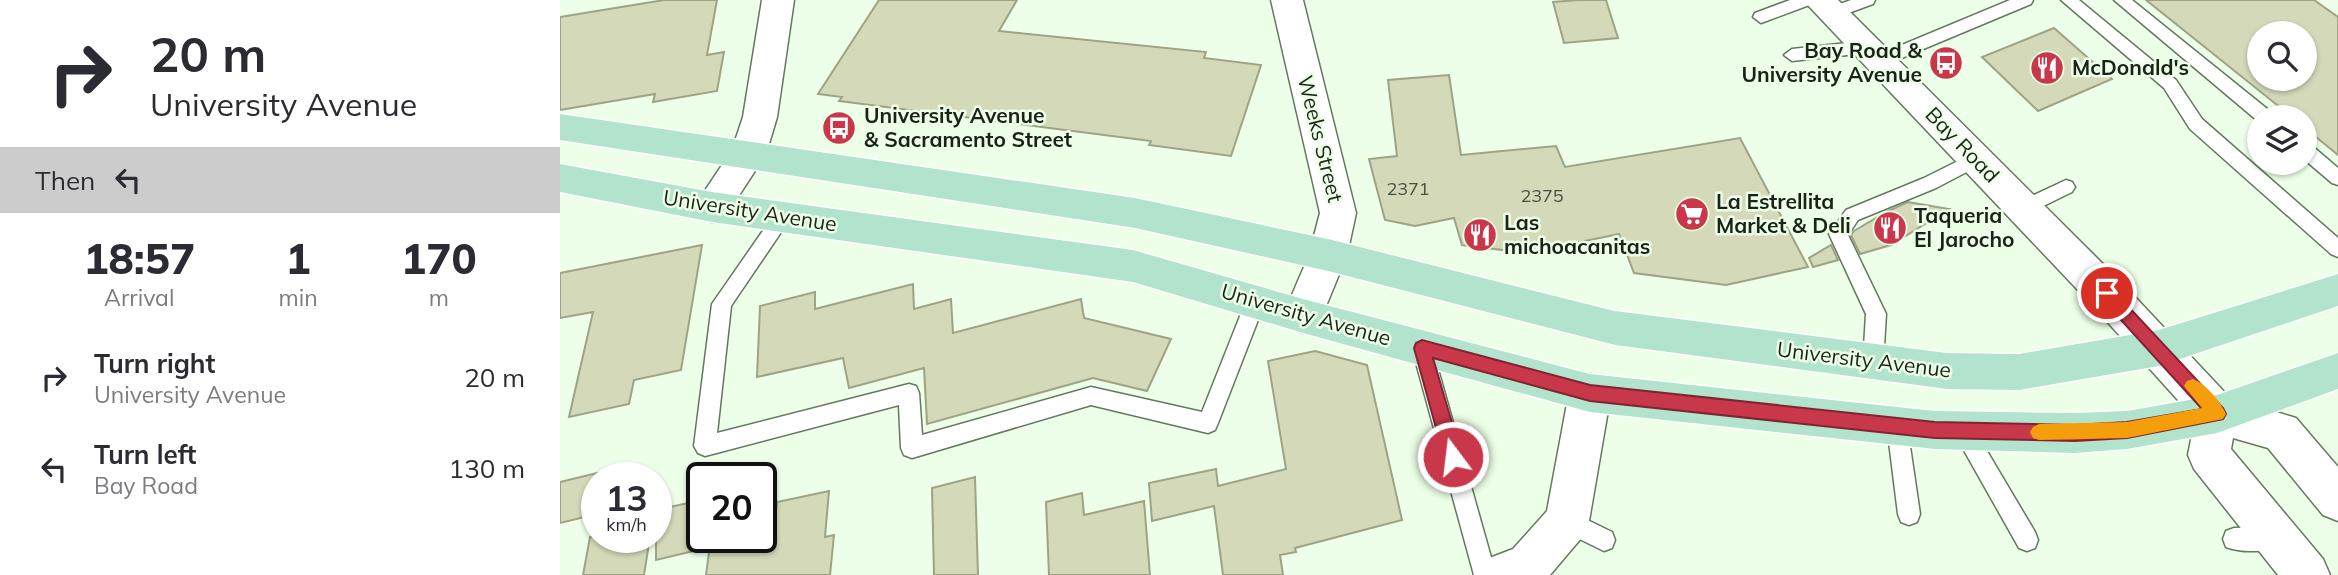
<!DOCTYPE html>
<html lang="en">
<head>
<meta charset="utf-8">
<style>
  body { margin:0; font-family:Mulish,sans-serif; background:#f2f2f3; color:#2b2b33; height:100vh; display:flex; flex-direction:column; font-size:26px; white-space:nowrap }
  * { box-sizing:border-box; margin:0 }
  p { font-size:23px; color:#7c7c81 }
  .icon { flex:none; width:38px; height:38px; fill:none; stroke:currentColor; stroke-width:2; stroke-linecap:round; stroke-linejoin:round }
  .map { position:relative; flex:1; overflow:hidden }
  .panel { display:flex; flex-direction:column; background:#fff; width:560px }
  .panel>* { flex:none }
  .guide { background:#fff; color:#2b2b33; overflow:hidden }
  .controls { position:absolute; left:1687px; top:21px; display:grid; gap:14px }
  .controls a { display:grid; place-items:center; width:70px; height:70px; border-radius:50%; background:#fff; box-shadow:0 2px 5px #0004; font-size:35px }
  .speed { position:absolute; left:21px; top:462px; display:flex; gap:14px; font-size:35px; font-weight:700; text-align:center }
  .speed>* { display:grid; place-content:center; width:91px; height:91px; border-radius:50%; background:#fff; box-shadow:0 2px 5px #0004; line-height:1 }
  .speed small { font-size:18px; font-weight:400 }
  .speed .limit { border:4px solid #111; border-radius:10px; background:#fff; color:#111 }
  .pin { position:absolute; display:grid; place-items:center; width:60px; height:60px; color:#fff; margin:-30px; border:4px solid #fff; border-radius:50%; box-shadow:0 2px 7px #0007 }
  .me { position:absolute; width:77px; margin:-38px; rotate:345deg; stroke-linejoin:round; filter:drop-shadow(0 0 5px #0008) }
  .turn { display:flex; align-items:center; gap:24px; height:147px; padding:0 35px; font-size:32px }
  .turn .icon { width:91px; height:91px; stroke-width:2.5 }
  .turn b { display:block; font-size:49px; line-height:60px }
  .then { display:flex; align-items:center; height:66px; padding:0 35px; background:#0003; gap:14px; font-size:26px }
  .eta { display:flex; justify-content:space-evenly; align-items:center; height:119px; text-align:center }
  .eta b { font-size:42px; font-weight:800; line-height:49px }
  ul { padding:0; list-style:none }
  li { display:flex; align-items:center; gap:21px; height:91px; padding:0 35px }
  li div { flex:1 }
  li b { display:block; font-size:26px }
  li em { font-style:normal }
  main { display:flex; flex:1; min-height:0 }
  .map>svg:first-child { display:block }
  .building { fill:#d4d9b9; stroke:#9ea384; stroke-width:2; fill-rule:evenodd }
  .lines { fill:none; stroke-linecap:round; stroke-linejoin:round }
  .lane-casing { stroke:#64785f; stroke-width:3 }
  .street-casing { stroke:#64785f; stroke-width:3 }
  .secondary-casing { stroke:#64785f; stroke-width:3 }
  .primary-casing { stroke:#fff; stroke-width:3 }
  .lane { fill:#fff; fill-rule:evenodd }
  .street { fill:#fff; fill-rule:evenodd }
  .secondary { fill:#fff; fill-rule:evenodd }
  .primary { fill:#b2e4cd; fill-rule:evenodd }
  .route { fill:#c8374a; stroke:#822430; stroke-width:2 }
  .slow { fill:#f59e0b }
  .labels { text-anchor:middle; stroke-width:5; stroke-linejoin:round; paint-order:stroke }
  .number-label { font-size:18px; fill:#495041 }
  .poi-label { font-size:21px; font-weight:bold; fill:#1b2319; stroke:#edffe8; text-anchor:start }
  .street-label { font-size:21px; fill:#1b2319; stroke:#edffe8 }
</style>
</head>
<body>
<main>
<section class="panel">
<div class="guide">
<div class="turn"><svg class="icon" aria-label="right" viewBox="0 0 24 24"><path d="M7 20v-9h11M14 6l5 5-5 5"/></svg><div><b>20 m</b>University Avenue</div></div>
<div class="then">Then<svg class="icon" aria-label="left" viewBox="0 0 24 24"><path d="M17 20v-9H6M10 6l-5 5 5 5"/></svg></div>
</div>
<div class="eta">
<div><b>18:57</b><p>Arrival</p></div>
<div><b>1</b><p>min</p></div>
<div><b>170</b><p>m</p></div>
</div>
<ul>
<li><svg class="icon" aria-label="right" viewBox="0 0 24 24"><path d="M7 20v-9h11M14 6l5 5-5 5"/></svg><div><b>Turn right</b><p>University Avenue</p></div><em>20 m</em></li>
<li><svg class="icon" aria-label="left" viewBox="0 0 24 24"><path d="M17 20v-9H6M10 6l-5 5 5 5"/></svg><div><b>Turn left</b><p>Bay Road</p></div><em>130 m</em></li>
</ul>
</section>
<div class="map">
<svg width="1778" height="575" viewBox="0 0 1778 575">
  <rect width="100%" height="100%" fill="#edffe8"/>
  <g class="building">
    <path d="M 104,0 L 157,0 L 147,55 L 164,52 L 157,91 L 93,102 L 95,94 L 0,110 L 0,17 Z"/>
    <path d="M 319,0 L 457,0 L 439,31 L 646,52 L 644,58 L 701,65 L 671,156 L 589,145 L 591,141 L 279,101 L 282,97 L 258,94 Z"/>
    <path d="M 1018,0 L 1046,0 L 1058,38 L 1004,43 L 993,2 Z"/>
    <path d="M 1586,0 L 1754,0 L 1778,17 L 1778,155 L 1745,128 L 1745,117 L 1732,117 ZM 1699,33 L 1745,33 L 1745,79 L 1699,79 Z"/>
    <path d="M 1494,28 L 1552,79 L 1478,111 L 1422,57 Z"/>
    <path d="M 889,75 L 901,155 L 996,146 L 1005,167 L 1180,138 L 1248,267 L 1166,285 L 1074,273 L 1059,234 L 967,253 L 902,245 L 894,218 L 855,226 L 825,220 L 809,159 L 837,156 L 828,80 Z"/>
    <path d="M 1348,202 L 1389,209 L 1331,245 L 1300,254 L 1291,235 L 1294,231 L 1328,211 Z"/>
    <path d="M 142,245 L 121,370 L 74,380 L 69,404 L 9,417 L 33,312 L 0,318 L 0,273 Z"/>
    <path d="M 1271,245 L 1278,260 L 1253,267 L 1249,258 Z"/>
    <path d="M 353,284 L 354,309 L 391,299 L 393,333 L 521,299 L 524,318 L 611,339 L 587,391 L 533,378 L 367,424 L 364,368 L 289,388 L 283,358 L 197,377 L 200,306 L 255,292 L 255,309 Z"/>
    <path d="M 755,351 L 807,365 L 842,520 L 735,548 L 736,552 L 720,555 L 723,575 L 663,575 L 654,506 L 592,521 L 589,483 L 656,469 L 658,486 L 726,469 L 708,361 Z"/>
    <path d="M 37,473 L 37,514 L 0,523 L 0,482 Z"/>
    <path d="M 415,477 L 418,575 L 374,575 L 372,488 Z"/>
    <path d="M 269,491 L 265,537 L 274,535 L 270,575 L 146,575 L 151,537 L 213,537 L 217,502 Z"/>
    <path d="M 522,493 L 524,515 L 584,501 L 590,575 L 489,575 L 486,502 Z"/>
    <path d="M 142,500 L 142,549 L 96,560 L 96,510 Z"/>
    <path d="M 30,537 L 90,537 L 84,575 L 23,575 Z"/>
  </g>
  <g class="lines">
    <g class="lane-casing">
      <g id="lane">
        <path d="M 1230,0 L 1254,0 L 1252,4 L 1201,23 L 1193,17 L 1195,13 Z"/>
        <path d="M 1291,0 L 1315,0 L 1313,4 L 1272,19 L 1264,13 L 1266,9 Z"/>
        <path d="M 1450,0 L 1473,0 L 1471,4 L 1325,65 L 1319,67 L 1311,61 L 1313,57 Z"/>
        <path d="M 1501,0 L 1519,0 L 1616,80 L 1642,119 L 1778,238 L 1778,257 L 1771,254 L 1630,129 L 1604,88 Z"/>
        <path d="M 1554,0 L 1572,0 L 1711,112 L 1713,117 L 1699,117 L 1699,122 Z"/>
        <path d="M 1306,41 L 1314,47 L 1306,53 L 1232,61 L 1224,55 L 1232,49 Z"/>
        <path d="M 1745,143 L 1751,145 L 1778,168 L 1778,185 L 1772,183 L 1745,160 Z"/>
        <path d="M 1416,152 L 1422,154 L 1425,159 L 1422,164 L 1376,188 L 1298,220 L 1288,235 L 1326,314 L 1323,363 L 1320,369 L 1313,372 L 1306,369 L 1303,363 L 1306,314 L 1269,234 L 1286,210 L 1364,178 Z"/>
        <path d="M 1506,180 L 1512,182 L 1515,187 L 1512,192 L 1469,213 L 1463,215 L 1457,213 L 1454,208 L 1457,203 Z"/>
        <path d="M 222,210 L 228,212 L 231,217 L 228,222 L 171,306 L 157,433 L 349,384 L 356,386 L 359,393 L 362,435 L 531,387 L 642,412 L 688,296 L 695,294 L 702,296 L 705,302 L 658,423 L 655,430 L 648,433 L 531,405 L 352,458 L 344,455 L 341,448 L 339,405 L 145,456 L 138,453 L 134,446 L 152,304 L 216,212 Z"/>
        <path d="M 862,339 L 869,342 L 872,348 L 936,575 L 914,575 L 852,348 L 855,342 Z"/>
        <path d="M 1337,416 L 1344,419 L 1347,426 L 1360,514 L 1357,522 L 1349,525 L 1341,522 L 1338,514 L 1327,426 L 1330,419 Z"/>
        <path d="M 1404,421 L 1411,424 L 1475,532 L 1478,540 L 1475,548 L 1467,551 L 1459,548 L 1397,438 L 1393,431 L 1397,424 Z"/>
        <path d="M 1007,510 L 1052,532 L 1055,540 L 1052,548 L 1044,551 L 999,529 L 996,521 L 999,513 Z"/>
        <path d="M 1715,527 L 1723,530 L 1726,538 L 1723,546 C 1708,552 1681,553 1666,547 L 1663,539 L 1666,531 L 1674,528 Z"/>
      </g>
    </g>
    <g class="street-casing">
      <g id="street">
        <path d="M 202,0 L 234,0 L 217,117 L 206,154 L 165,217 L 152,222 L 139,217 L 134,207 L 172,150 L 183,117 Z"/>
        <path d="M 711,0 L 743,0 L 796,213 L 787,255 L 757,328 L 743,333 L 729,328 L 723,316 L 749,255 L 760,213 Z"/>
        <path d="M 1030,374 L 1045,380 L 1051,393 L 1029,521 L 1023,536 L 990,575 L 920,575 L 927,559 L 953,549 L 987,511 L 1009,393 L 1015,380 Z"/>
      </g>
    </g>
    <g class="secondary-casing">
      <path id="secondary" d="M 1243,0 L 1278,0 L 1561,282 L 1670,398 L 1736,418 L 1778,467 L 1778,521 L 1763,515 L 1708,448 L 1673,438 L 1671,449 L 1763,559 L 1770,575 L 1718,575 L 1634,469 L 1628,455 L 1635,419 L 1533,306 Z"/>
    </g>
    <g class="primary-casing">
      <g id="primary">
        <path d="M 0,114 L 575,198 L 768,239 L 1055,311 L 1387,353 L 1459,354 L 1599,330 L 1778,274 L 1778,306 L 1599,366 L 1459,390 L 1387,389 L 1055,345 L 768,271 L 575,228 L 0,140 Z"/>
        <path d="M 0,164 L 152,192 L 573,250 L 743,299 L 1030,374 L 1375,411 L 1515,413 L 1567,411 L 1657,395 L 1778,353 L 1778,389 L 1657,433 L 1567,449 L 1515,453 L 1375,449 L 1030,412 L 743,333 L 573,282 L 152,222 L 0,192 Z"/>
      </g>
    </g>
    <use href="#lane" class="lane"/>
    <use href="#street" class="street"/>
    <use href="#secondary" class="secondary"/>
    <use href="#primary" class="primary"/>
  </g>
  <path class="route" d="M 1547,287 L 1552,289 L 1663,408 L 1666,414 L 1663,419 L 1567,438 L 1515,441 L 1375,438 L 1030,401 L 873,358 L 902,457 L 899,463 L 893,466 L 886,463 L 884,457 L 854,348 L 856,343 L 862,340 L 1030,385 L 1375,422 L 1515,425 L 1567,422 L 1642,409 L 1541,298 L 1539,293 L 1541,289 Z"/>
  <path class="slow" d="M 1633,379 C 1645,383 1661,402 1666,414 L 1663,419 L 1567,438 L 1479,440 L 1473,438 L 1470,432 L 1473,427 L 1479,424 L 1567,422 L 1642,408 L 1624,386 L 1627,381 Z"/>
  <defs>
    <g id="bus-disc" transform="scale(1.75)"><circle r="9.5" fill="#c8374a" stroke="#edffe8"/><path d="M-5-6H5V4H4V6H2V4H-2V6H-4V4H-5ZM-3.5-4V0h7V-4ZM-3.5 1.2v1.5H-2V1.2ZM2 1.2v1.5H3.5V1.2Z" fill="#fff"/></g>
    <g id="restaurant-disc" transform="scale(1.75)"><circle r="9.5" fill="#c8374a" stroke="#edffe8"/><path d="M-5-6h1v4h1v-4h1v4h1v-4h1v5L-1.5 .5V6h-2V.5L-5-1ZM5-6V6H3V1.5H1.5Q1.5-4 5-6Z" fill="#fff"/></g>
    <g id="supermarket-disc" transform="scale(1.75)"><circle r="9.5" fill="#c8374a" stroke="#edffe8"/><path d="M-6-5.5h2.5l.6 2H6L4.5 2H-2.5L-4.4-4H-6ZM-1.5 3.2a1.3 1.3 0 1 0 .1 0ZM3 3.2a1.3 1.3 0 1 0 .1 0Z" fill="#fff"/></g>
  </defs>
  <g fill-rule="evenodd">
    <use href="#bus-disc" x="1386" y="63"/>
    <use href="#restaurant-disc" x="1487" y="68"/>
    <use href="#bus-disc" x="279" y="128"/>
    <use href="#supermarket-disc" x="1132" y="214"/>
    <use href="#restaurant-disc" x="1330" y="228"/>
    <use href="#restaurant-disc" x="920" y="235"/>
  </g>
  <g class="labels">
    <g class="number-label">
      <text x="848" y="195">2371</text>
      <text x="982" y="202">2375</text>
    </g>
    <g class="poi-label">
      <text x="1362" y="58" text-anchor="end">Bay Road &amp;<tspan x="1362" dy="24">University Avenue</tspan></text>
      <text x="1512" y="75">McDonald's</text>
      <text x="304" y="123">University Avenue<tspan x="304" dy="24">&amp; Sacramento Street</tspan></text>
      <text x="1156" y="209">La Estrellita<tspan x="1156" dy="24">Market &amp; Deli</tspan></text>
      <text x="1354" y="223">Taqueria<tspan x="1354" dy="24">El Jarocho</tspan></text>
      <text x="944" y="230">Las<tspan x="944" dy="24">michoacanitas</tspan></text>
    </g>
    <g class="street-label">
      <text transform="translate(760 139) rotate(76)" y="7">Weeks Street</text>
      <text transform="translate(1402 145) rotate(46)" y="7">Bay Road</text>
      <text transform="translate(190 211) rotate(9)" y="7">University Avenue</text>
      <text transform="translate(746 315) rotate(16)" y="7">University Avenue</text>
      <text transform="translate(1304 360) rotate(7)" y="7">University Avenue</text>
    </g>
  </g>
</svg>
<div class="controls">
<a><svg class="icon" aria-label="search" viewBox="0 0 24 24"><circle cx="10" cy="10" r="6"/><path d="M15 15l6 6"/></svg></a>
<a><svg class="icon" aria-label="layers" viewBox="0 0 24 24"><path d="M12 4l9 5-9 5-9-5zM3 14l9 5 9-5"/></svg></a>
</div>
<div class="speed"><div>13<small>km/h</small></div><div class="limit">20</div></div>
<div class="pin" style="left:1547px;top:293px;background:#d93025"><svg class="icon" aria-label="arrive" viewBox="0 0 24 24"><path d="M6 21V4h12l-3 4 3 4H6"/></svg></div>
<svg class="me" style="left:893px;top:457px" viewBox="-20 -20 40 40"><circle r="17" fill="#c8374a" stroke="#fff" stroke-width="3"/><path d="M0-11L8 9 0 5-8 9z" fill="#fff"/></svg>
</div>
</main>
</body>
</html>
